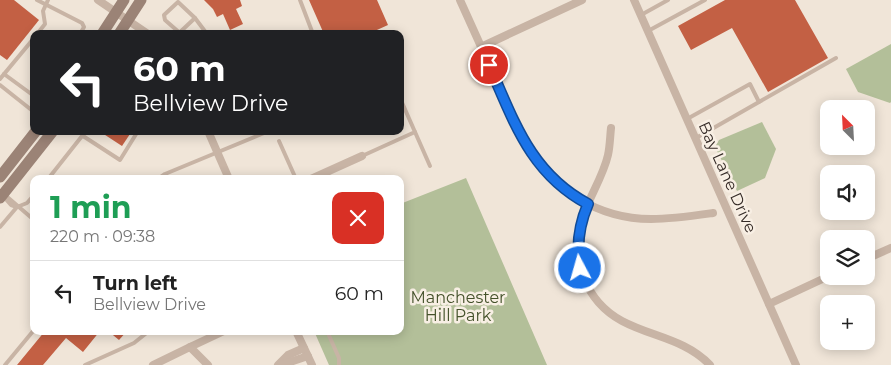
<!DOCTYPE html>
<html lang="en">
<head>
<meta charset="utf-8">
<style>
  body { margin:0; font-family:Montserrat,sans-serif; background:#f2f2f2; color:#222; height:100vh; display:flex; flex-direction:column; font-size:19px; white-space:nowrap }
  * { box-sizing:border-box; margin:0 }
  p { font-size:16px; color:#767676 }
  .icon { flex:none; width:28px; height:28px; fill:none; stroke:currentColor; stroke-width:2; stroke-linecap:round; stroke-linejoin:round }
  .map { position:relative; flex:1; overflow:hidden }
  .panel { position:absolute; left:30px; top:175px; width:374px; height:160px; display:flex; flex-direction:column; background:#fff; border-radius:10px; box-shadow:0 2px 12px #0003 }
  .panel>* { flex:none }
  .hud { position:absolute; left:30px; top:30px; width:374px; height:105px; border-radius:10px; box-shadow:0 2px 12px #0003; background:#202124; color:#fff; overflow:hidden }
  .needle { width:32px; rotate:336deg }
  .buttons { position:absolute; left:820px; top:100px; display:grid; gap:10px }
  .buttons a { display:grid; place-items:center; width:55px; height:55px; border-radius:10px; background:#fff; box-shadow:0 2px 12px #0003; font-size:25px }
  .pin { position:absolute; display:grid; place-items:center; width:42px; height:42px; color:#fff; margin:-21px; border:2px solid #fff; border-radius:50%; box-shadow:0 1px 5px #0007 }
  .me { position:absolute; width:55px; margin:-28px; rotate:354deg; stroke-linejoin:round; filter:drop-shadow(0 0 4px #0008) }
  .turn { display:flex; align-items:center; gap:18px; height:105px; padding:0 20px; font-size:22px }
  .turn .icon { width:65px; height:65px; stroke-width:2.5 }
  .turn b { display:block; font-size:35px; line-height:42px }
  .round { display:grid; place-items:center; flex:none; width:52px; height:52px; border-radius:10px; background:#f2f2f2 }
  .summary { display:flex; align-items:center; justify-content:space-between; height:85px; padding:0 20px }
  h1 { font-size:30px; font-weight:700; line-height:38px; color:#1e9e55 }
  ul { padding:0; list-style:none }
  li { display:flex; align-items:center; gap:15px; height:65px; padding:0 20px; border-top:1px solid #e0e0e0 }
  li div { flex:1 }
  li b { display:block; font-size:19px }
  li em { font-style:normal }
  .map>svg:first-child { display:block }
  .green { fill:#b3bf99 }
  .building { fill:#c36044 }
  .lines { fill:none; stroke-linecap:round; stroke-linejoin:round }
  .lane { stroke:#c8b4a5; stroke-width:4 }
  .street { stroke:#c8b4a5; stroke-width:8 }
  .secondary { stroke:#9b8376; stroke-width:11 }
  .route-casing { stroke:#114b97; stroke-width:12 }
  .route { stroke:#1a73e8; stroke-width:9 }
  .labels { text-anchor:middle; stroke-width:5; stroke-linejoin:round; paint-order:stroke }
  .street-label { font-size:16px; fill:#342a26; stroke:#f8efe4 }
  .park-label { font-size:16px; fill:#44512a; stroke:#f8efe4 }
</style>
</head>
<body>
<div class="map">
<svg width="891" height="365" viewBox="0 0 891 365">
  <rect width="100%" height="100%" fill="#f0e5d8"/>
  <g class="green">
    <path d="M 891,44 L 891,102 L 890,103 L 858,92 L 846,69 Z"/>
    <path d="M 762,122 L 776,149 L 765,178 L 737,191 L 715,147 L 719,140 Z"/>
    <path d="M 466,178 L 547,365 L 329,365 L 314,331 L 400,331 L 400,204 Z"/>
  </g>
  <g class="building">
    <path d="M 0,0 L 14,0 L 39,20 L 7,60 L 0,55 Z"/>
    <path d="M 204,0 L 240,0 L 242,6 L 236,9 L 243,24 L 230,30 L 223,14 L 217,17 L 213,9 Z"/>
    <path d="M 309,0 L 377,0 L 388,25 L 368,34 L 334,34 L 333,31 L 324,34 Z"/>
    <path d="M 725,0 L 795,0 L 828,58 L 768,92 L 732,28 L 691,50 L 678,26 Z"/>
    <path d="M 99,131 L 132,131 L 122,146 Z"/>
    <path d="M 45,331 L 100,331 L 83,352 L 66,338 L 43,365 L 17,365 Z"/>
    <path d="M 108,331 L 127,331 L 119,340 Z"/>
  </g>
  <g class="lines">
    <g class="lane">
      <path d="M 37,0 L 82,23 L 84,27 L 80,34"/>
      <path d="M 300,0 L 313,34"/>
      <path d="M 641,15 L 668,0"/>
      <path d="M 648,31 L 705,0"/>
      <path d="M 37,34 L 45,24 L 43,11 L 48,0"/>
      <path d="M 178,34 L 195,18 L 207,34"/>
      <path d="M 181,34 L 165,20 L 164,15 L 178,2 L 195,18"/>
      <path d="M 4,74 L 34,96"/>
      <path d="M 0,79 L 34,38"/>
      <path d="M 0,85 L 34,112"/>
      <path d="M 759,102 L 836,58"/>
      <path d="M 687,119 L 750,84 L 759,102 L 696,138"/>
      <path d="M 415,132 L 430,166"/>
      <path d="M 83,136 L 120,160 L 138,131"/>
      <path d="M 279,141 L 296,179"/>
      <path d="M 362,156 L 415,132 L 400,98"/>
      <path d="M 327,172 L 330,179"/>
      <path d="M 48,179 L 86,131"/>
      <path d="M 158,179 L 165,174 L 269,131"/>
      <path d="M 5,195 L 34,220"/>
      <path d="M 4,197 L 11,205 L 17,207"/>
      <path d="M 0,227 L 17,207 L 27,203 L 34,195"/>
      <path d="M 327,331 L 339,358 L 339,365"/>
      <path d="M 5,365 L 34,330"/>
      <path d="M 85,365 L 134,343 L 149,331"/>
    </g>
    <g class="street">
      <path d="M 98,0 L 148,34"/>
      <path d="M 460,0 L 525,144 C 551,189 598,219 651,219 C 672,219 692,216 713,213"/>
      <path d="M 634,0 L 796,365"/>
      <path d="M 481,47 L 582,0"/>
      <path d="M 611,128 C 610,137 610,146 608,155 C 603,177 589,197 582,219 C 570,258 585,301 622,321 C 652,337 685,339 710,365"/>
      <path d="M 208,131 L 229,179"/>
      <path d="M 311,179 L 362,156"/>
      <path d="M 866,259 L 891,248"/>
      <path d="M 769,304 L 829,276"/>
      <path d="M 296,331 L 312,365"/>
      <path d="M 153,365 L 190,347"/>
      <path d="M 208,365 L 190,347 L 224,331"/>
      <path d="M 278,365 L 288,355 L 304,348"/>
      <path d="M 281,365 L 308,356"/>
    </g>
    <g class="secondary">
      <path d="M 102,34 L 124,0"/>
      <path d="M 119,34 L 141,0"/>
      <path d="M 0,177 L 36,131"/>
      <path d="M 0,198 L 53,131"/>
    </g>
  </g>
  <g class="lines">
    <g class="route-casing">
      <path id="route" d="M 489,65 C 514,121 530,173 588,204 C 579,225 576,245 580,268"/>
    </g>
    <use href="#route" class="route"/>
  </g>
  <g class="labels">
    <g class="street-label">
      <text transform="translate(728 177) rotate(66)" y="6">Bay Lane Drive</text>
    </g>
    <g class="park-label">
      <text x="458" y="303">Manchester<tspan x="458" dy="18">Hill Park</tspan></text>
    </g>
  </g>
</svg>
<div class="buttons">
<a><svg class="needle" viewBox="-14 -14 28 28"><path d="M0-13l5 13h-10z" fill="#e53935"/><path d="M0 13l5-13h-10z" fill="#767676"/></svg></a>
<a><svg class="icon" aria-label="sound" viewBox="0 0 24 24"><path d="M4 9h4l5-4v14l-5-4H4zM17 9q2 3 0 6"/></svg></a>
<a><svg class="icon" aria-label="layers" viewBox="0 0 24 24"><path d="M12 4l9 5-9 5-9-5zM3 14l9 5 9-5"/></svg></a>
<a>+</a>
</div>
<div class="pin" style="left:489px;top:65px;background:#d93025"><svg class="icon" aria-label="arrive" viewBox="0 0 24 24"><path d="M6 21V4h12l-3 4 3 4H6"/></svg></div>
<svg class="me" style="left:580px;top:268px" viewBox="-20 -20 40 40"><circle r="17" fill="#1a73e8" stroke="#fff" stroke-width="3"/><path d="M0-11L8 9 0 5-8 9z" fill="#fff"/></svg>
<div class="hud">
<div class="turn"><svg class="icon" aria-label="left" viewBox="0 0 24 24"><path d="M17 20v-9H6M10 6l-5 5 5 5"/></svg><div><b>60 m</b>Bellview Drive</div></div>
</div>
<section class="panel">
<div class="summary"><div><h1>1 min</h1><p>220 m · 09:38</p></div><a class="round" style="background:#d93025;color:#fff"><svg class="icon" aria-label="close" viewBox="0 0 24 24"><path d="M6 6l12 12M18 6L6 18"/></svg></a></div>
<ul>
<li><svg class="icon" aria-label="left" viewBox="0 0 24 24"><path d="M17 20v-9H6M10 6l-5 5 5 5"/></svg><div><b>Turn left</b><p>Bellview Drive</p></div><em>60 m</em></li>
</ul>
</section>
</div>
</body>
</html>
